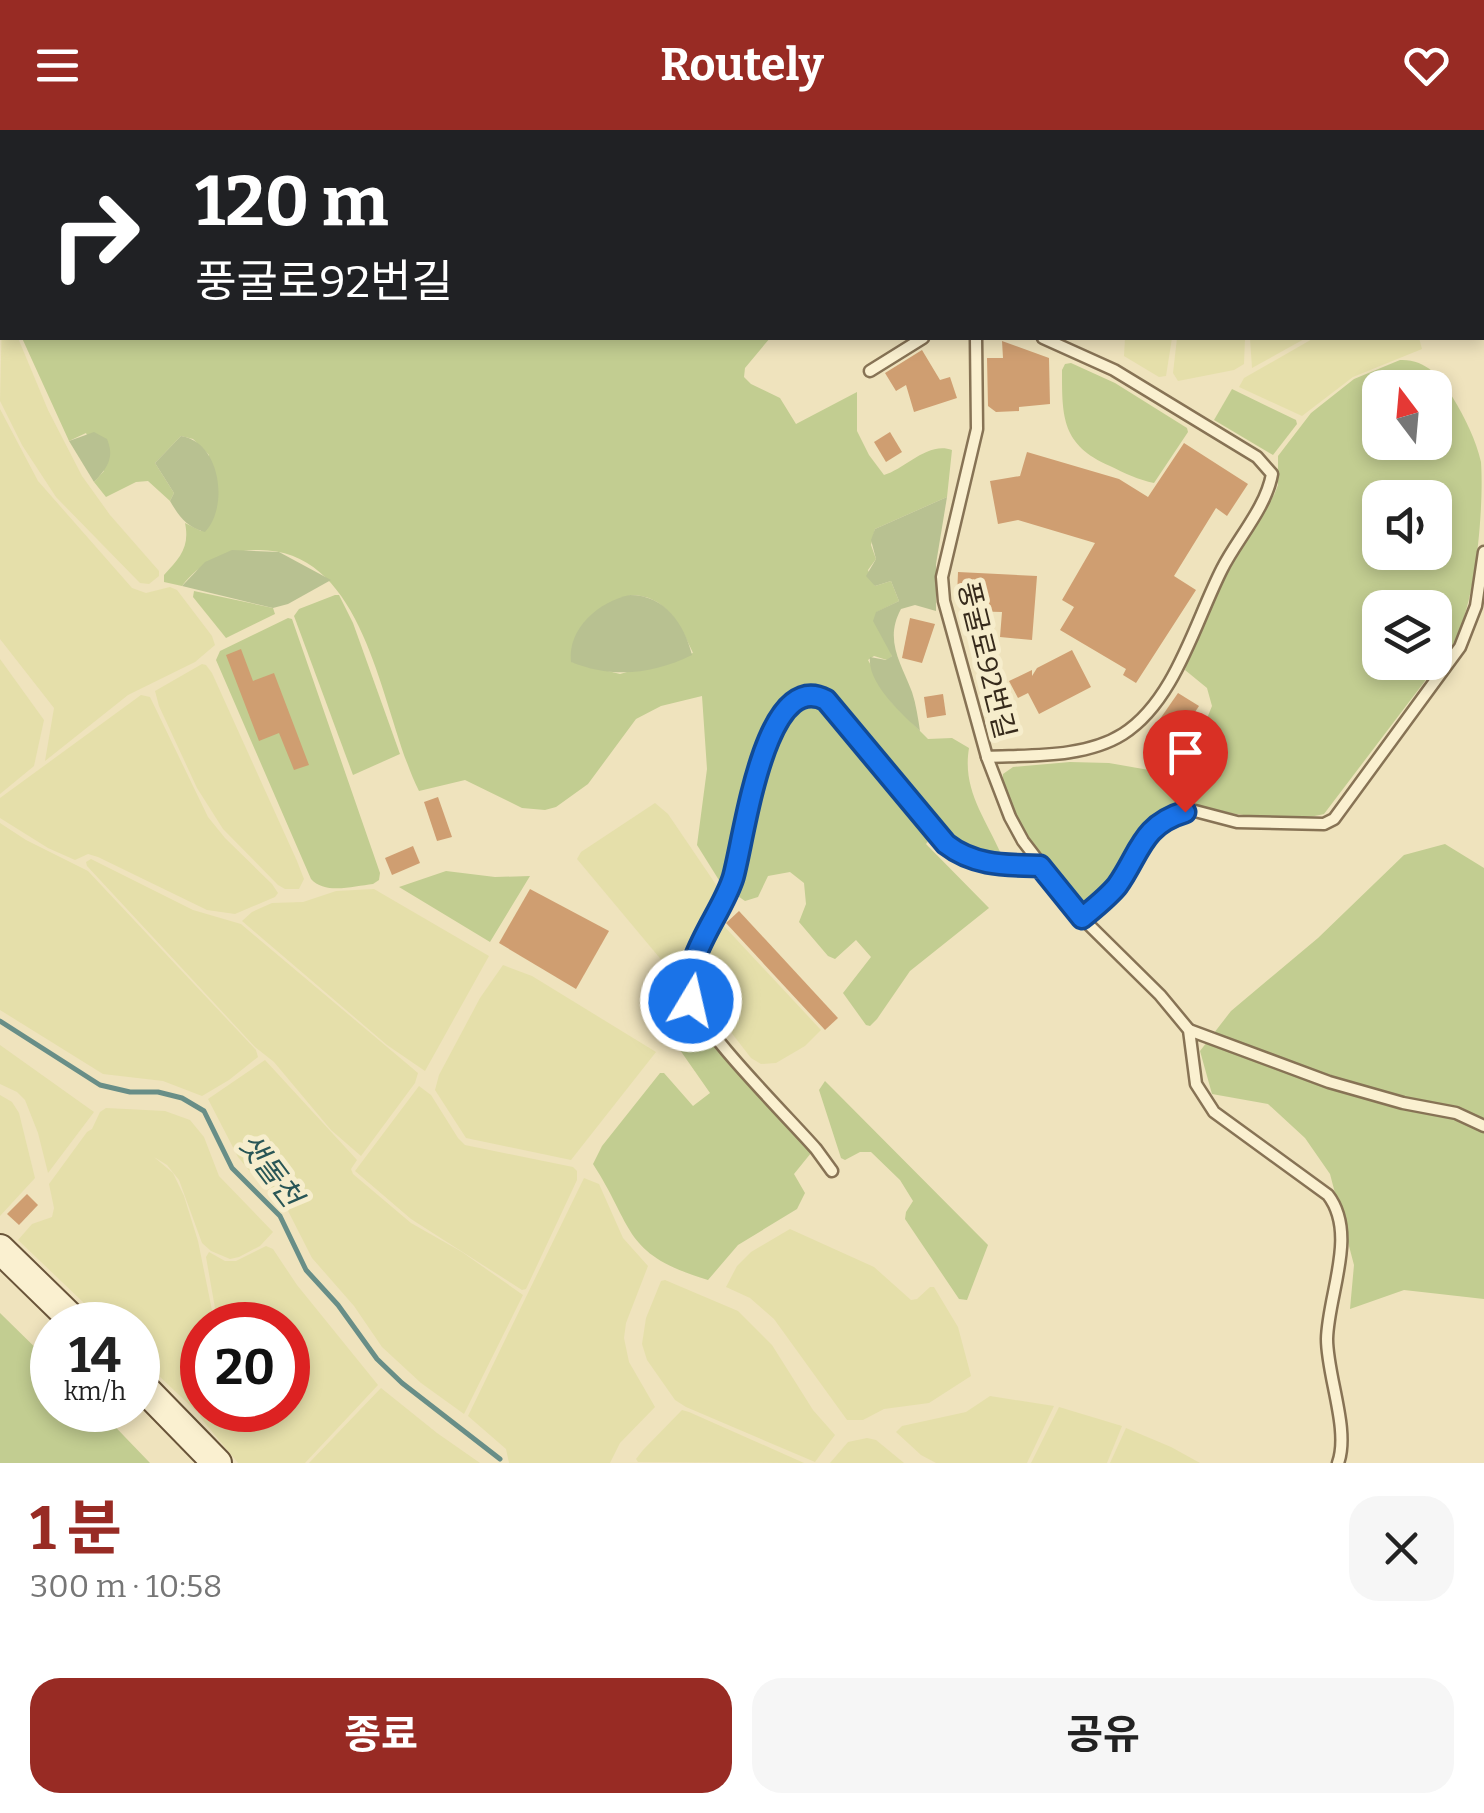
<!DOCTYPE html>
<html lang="ko">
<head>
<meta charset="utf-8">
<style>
  body { margin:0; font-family:Bitter,"Noto Sans KR",serif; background:#f6f6f6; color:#222; height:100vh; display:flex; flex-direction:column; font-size:38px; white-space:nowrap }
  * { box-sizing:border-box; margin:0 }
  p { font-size:32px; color:#767676 }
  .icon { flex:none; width:55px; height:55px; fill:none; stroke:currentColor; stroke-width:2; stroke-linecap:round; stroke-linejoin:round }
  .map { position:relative; height:1333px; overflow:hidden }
  .sheet { display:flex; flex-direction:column; background:#fff; flex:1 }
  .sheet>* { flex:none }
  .guide { position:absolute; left:0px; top:0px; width:1485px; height:210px; box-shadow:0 5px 15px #0003; background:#202124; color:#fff; overflow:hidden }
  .needle { width:65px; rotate:344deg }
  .buttons { position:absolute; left:1362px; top:240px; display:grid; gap:20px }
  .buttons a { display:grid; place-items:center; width:90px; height:90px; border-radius:20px; background:#fff; box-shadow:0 5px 15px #0003; font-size:50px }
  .speed { position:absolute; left:30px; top:1172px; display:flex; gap:20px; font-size:50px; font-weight:700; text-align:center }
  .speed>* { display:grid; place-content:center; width:130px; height:130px; border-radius:50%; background:#fff; box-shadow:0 5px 15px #0003; line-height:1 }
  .speed small { font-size:25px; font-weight:400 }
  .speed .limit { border:15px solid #d22; background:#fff; color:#111 }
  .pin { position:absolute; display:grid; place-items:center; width:85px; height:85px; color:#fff; margin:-102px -42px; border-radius:50% 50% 50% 0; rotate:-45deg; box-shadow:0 0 10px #0007 }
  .pin .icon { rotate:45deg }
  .me { position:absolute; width:110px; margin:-55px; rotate:9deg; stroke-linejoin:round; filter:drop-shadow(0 0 8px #0008) }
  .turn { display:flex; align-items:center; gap:35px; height:210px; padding:0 30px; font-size:45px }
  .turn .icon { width:130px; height:130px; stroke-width:2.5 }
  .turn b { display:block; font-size:70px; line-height:85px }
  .round { display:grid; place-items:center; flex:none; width:105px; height:105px; border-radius:30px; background:#f6f6f6 }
  .head { display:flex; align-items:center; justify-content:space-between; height:170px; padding:0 30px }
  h1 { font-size:60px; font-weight:700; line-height:75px; color:#982b24 }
  .primary-button { display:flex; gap:20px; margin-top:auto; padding:20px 30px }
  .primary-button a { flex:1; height:115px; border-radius:30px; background:#982b24; color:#fff; font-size:40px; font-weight:700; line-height:115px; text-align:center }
  .primary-button a+a { background:#f6f6f6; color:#222 }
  header { display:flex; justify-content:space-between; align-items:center; height:130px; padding:0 30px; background:#982b24; color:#fff; font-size:45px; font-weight:700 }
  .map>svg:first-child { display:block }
  .farmland { fill:#e5dfaa }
  .green { fill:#c2cd91; fill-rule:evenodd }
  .cemetery { fill:#b8c191 }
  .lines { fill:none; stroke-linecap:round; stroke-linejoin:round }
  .stream { stroke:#688e87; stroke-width:5 }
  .building { fill:#cf9e71 }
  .lane-casing { stroke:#877355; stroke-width:15 }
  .secondary-casing { stroke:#695439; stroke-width:32 }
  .lane { stroke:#faf0d0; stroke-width:10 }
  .secondary { stroke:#faf0d0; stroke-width:28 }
  .route-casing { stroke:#114b97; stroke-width:25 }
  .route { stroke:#1a73e8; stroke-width:18 }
  .labels { text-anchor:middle; stroke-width:10; stroke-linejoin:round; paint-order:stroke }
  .street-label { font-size:28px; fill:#362a1b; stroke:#f6edcc }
  .water-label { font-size:30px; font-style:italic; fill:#295656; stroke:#f6edcc }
</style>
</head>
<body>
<header><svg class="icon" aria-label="menu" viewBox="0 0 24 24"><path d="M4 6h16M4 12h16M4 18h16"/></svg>Routely<svg class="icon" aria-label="heart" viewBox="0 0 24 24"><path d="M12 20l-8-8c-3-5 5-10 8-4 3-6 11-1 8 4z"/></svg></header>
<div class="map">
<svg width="1484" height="1333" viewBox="0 0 1484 1333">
  <rect width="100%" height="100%" fill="#efe3bd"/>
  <g class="farmland">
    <path d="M 2,187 L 2,208 L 18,208 L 48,280 L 82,346 L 110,385 L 159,441 L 159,446 L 149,454 L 140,453 L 56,367 L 22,315 L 0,271 Z"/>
    <path d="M 1125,208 L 1172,208 L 1166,246 L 1159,247 L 1124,226 Z"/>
    <path d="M 1177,208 L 1245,208 L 1244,234 L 1234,240 L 1178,251 L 1173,243 Z"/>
    <path d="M 1250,208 L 1306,208 L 1252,238 Z"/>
    <path d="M 1314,208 L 1419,208 L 1422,219 L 1353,247 L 1302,286 L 1239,257 L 1244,248 Z"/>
    <path d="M 0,279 L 38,351 L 132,458 L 146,463 L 170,457 L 177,460 L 212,506 L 215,515 L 195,532 L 128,565 L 45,631 L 54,578 L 0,509 Z"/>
    <path d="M 0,529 L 44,590 L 34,636 L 0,664 Z"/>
    <path d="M 202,534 L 206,535 L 212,543 L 297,731 L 304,749 L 299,759 L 285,759 L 278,755 L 223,699 L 197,658 L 159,576 L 155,561 Z"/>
    <path d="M 141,565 L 150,567 L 208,687 L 225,708 L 272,754 L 278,763 L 275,767 L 235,784 L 207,780 L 98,727 L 88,724 L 75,730 L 48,718 L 0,688 L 0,668 Z"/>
    <path d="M 655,673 L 668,684 L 721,762 L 674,845 L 577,729 L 581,722 Z"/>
    <path d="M 0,693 L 26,710 L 88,741 L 256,920 L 258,927 L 229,950 L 202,966 L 163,951 L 103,944 L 0,880 Z"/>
    <path d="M 91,729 L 193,780 L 241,794 L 418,943 L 415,953 L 361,1026 L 331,1000 L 274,932 L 255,917 L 87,736 L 86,732 Z"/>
    <path d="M 374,759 L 489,826 L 425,941 L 387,915 L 242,791 L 252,782 L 272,773 L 303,772 L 336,761 Z"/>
    <path d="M 723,795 L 821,900 L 805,916 L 776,933 L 761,934 L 751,928 L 703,866 L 699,852 L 701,838 Z"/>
    <path d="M 503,835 L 532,846 L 656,922 L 571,1030 L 466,1008 L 435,960 L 439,945 L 480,868 Z"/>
    <path d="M 0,915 L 94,982 L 48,1043 L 38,1003 L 25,970 L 17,962 L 0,954 Z"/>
    <path d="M 265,930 L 357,1030 L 351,1039 L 353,1044 L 411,1093 L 462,1122 L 523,1165 L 464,1284 L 421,1253 L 382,1217 L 354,1176 L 312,1128 L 284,1073 L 252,1044 L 238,1027 L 208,969 Z"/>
    <path d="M 419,956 L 431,965 L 458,1008 L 465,1015 L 573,1037 L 577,1041 L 577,1050 L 526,1159 L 522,1160 L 411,1089 L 355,1041 Z"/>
    <path d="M 0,965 L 12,972 L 19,983 L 35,1048 L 0,1086 Z"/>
    <path d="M 106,978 L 165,981 L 190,990 L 204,1007 L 219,1046 L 273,1102 L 260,1116 L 239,1127 L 230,1129 L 211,1121 L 202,1113 L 179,1050 L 167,1035 L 154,1027 L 173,1043 L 184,1066 L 198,1111 L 215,1195 L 202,1195 L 202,1271 L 197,1282 L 138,1226 L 138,1195 L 107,1195 L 18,1110 L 32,1094 L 52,1087 L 54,1078 L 49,1054 L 87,1002 L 92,999 L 100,982 Z"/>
    <path d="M 584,1048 L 599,1054 L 623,1108 L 648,1136 L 626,1193 L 624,1208 L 629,1232 L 655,1277 L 620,1313 L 610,1333 L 509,1333 L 506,1319 L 468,1286 Z"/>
    <path d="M 790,1099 L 874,1137 L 911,1170 L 917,1169 L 930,1157 L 934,1157 L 958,1197 L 971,1246 L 929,1273 L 884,1279 L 863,1290 L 847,1290 L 774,1189 L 750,1168 L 726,1157 L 737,1136 L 751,1122 Z"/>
    <path d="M 266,1116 L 273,1119 L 297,1155 L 378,1255 L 305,1333 L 238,1333 L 200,1287 L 202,1277 L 202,1280 L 288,1280 L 288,1195 L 218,1195 L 206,1127 L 209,1122 L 225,1131 L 236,1131 Z"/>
    <path d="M 665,1150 L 738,1181 L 772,1215 L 813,1280 L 835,1305 L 815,1332 L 686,1277 L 675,1270 L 647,1230 L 642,1214 L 646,1188 L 661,1151 Z"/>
    <path d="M 381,1258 L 437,1303 L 480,1333 L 309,1333 Z"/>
    <path d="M 990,1266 L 1054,1276 L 1027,1333 L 936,1333 L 921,1325 L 896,1302 L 902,1296 L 966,1282 Z"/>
    <path d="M 1059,1277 L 1122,1296 L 1107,1333 L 1031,1333 Z"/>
    <path d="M 682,1280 L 689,1282 L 804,1333 L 638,1332 L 636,1329 L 643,1320 Z"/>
    <path d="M 1126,1298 L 1171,1317 L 1200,1333 L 1110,1333 Z"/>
    <path d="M 867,1308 L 876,1310 L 904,1333 L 830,1333 L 848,1312 Z"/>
  </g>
  <g class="green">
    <path d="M 305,0 L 957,0 L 305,2 Z"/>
    <path d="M 22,208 L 770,208 L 745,238 L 744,247 L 751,254 L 780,268 L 796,294 L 857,262 L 857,301 L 869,325 L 884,345 C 905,339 928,311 952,320 L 947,367 L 875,399 L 871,415 L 876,429 L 868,440 L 875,456 L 891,451 L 899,471 L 877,482 C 876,509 888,506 892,526 L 887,530 L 874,526 L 868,530 L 892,573 L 928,609 L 952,608 L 969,618 C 962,660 985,687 1001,724 L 994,728 L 967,722 L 938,698 L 926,714 L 989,778 L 910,841 L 877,889 L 870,896 L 866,895 L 843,863 L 871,827 L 856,810 L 835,829 L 828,826 L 799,792 L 806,774 L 804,753 L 790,742 L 768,746 L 758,767 L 745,771 L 722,755 L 697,715 L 707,639 L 702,566 L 661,576 L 636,589 L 588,654 L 556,677 L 545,680 L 522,678 L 465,650 L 419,661 C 380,584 369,415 254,420 C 225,421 199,433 182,456 L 164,452 L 164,445 C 180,428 190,417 185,393 L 201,401 L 209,325 L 193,309 L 181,306 L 155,333 L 174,363 L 170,371 L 148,351 L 136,352 L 106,367 L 94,352 L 104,341 L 86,303 L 69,311 ZM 630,465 C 666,465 680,494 693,523 L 620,544 L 572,532 C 570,494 602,481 630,465 Z"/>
    <path d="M 1400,230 C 1426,229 1441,247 1453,268 C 1465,288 1476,310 1481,332 C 1484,378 1476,474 1453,514 L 1324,684 C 1305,690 1251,687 1231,683 C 1202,676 1184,669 1157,686 C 1119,710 1124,747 1084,774 L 1078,773 C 1053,748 1001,680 1003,644 L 1013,637 L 1070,632 L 1109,633 L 1166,643 L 1173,641 L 1197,613 L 1212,576 L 1207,558 L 1185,540 C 1204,477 1240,421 1274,365 L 1278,355 L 1278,326 L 1311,283 L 1354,249 ZM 1380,258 L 1435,258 L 1435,312 L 1380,312 ZM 1380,368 L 1435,368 L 1435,422 L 1380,422 ZM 1380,478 L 1435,478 L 1435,532 L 1380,532 Z"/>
    <path d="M 1071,233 L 1115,253 L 1187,298 L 1188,302 L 1154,353 C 1139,350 1124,343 1110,336 C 1062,315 1062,288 1062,240 L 1065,234 Z"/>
    <path d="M 1232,259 L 1296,290 L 1297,294 L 1273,325 L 1214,290 Z"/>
    <path d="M 194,461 L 273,478 L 275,484 L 226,508 L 193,467 Z"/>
    <path d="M 335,465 L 339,465 L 353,493 L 400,624 L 353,645 L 294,486 L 299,479 Z"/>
    <path d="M 288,488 L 292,489 L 380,743 L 379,750 L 373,754 C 354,756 325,765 311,749 L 216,530 L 220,521 Z"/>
    <path d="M 1445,714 L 1484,738 L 1484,1169 L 1404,1160 L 1350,1179 L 1354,1135 L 1330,1044 L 1305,1008 L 1268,974 L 1212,964 L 1200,921 L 1231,881 L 1318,808 L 1404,725 Z"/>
    <path d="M 446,741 L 495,747 L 530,746 L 490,812 L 399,757 Z"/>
    <path d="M 699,897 L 811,1023 L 794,1044 L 805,1063 L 797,1079 L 738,1115 L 708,1150 C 622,1124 635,1099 593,1034 L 602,1016 L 660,943 L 664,943 L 693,976 L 710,963 L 680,920 Z"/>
    <path d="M 825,951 L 988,1115 L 967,1170 L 959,1169 L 905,1089 L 906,1082 L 913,1071 L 900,1050 L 871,1022 L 860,1022 L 845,1030 L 841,1028 L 819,960 Z"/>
    <path d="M 0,1183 L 52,1234 L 52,1280 L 99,1280 L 150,1333 L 0,1333 Z"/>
  </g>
  <g class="cemetery">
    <path d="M 94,302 L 107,309 C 115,328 107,338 94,352 L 69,311 Z"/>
    <path d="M 181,306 C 221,312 229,377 205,402 C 186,397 179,386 170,371 L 174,363 L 155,333 Z"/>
    <path d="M 947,367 L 936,434 L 936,481 L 915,475 L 901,479 C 884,510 901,533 912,562 C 916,574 918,588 920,601 C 902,584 867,553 870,527 L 886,530 L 892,526 L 873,491 L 876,482 L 899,471 L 891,451 L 875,456 L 866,446 L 876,429 L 871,410 L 875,399 Z"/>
    <path d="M 232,420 L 279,422 L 331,450 L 288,474 L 273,478 L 182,456 L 205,432 Z"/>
    <path d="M 630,465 C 665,465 684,494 692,525 C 653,544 613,549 571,532 C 567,498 600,471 630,465 Z"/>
  </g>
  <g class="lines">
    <path class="stream" d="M 0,891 L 100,955 L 130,962 L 158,962 L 182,968 L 204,981 L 232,1038 L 280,1086 L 306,1140 L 338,1175 L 377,1229 L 402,1253 L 500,1329"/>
  </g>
  <g class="building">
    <path d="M 1002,211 L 1049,228 L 1050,274 L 1019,277 L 1019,281 L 996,282 L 988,276 L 987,228 L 1003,228 Z"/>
    <path d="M 922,220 L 940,250 L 950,247 L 957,268 L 914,282 L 906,255 L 896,261 L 885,243 Z"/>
    <path d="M 890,302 L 902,322 L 886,332 L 874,312 Z"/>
    <path d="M 1184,313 L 1248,354 L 1227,386 L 1216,378 L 1174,446 L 1196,460 L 1136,553 L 1123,545 L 1126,539 L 1060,500 L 1074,477 L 1062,470 L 1095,413 L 1018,390 L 998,394 L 990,351 L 1020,346 L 1027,322 L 1119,349 L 1148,367 Z"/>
    <path d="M 958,442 L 1037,446 L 1032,510 L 1000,507 L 1002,482 L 966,481 L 966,467 L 957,467 Z"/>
    <path d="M 910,488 L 935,494 L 922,533 L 902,528 Z"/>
    <path d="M 241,519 L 253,551 L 274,543 L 309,635 L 294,640 L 279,603 L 259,611 L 226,525 Z"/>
    <path d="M 1072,520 L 1091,557 L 1039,584 L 1028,563 L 1018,568 L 1009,551 L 1032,540 L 1032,546 L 1037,538 Z"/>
    <path d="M 1178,563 L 1199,576 L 1181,603 L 1160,589 Z"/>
    <path d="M 943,564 L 946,585 L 927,588 L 924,567 Z"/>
    <path d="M 438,667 L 452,707 L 437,711 L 424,672 Z"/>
    <path d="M 413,716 L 420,733 L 392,745 L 385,728 Z"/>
    <path d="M 530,759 L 609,801 L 576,859 L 499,813 Z"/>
    <path d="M 739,781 L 838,888 L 825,900 L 726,793 Z"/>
    <path d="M 27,1064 L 38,1075 L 19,1095 L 7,1084 Z"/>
  </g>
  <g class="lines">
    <g class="lane-casing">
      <g id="lane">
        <path d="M 297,0 L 298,2"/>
        <path d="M 1015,2 L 1016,0"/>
        <path d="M 976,208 L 977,299 L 942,447 L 944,471 L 987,627 L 1010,687 L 1023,711 L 1082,788 L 1160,865 L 1189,900 L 1196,954 L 1214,982 L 1328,1065 C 1358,1104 1328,1164 1327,1209 C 1327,1246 1350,1300 1338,1333"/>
        <path d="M 870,241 L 923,208"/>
        <path d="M 987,627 C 1031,625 1085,628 1123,604 C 1175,571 1195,492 1222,439 C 1237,409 1266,378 1272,344 L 1257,327 L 1114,240 L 1043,208"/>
        <path d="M 1082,788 L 1117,756 L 1150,701 L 1175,685 L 1195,681 L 1237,692 L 1324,694 L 1334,689 L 1460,517 L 1476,476 L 1484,422"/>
        <path d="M 1189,900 L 1329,952 L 1403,973 L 1456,983 L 1484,996"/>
        <path d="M 832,1041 L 816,1019 C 790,989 697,897 690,866 C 682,834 719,789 729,759 C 742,722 763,536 826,570 L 912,669 L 932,697 L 960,725 L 1002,735 L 1039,736"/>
      </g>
    </g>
    <g class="secondary-casing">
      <g id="secondary">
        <path d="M 0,1119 L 78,1195"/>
        <path d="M 138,1252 L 217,1333"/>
      </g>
    </g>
    <use href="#lane" class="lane"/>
    <use href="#secondary" class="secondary"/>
  </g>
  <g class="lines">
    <g class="route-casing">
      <path id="route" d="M 691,871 C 680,830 721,786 733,748 C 744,711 764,537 826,570 L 946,714 C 974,736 1006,735 1040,736 L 1082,788 C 1094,778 1107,768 1117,756 C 1140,724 1141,695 1185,682"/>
    </g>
    <use href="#route" class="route"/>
  </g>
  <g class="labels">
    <g class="street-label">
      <text transform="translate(987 530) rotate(76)" y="10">풍굴로92번길</text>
    </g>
    <g class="water-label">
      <text transform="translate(270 1040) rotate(53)" y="10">샛돌천</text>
    </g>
  </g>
</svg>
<div class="buttons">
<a><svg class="needle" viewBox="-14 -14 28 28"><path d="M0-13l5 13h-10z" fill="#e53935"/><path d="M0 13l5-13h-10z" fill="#767676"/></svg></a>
<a><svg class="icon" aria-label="sound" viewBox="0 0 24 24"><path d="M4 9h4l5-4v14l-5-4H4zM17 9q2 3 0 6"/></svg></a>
<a><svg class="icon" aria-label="layers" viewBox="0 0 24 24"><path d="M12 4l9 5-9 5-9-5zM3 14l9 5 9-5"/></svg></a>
</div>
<div class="speed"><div>14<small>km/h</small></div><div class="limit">20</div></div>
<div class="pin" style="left:1185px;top:682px;background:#d93025"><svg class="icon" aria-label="arrive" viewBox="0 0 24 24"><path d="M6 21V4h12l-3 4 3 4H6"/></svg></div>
<svg class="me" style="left:691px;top:871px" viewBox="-20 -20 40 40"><circle r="17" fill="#1a73e8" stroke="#fff" stroke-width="3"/><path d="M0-11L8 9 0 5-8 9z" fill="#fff"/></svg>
<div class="guide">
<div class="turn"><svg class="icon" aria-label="right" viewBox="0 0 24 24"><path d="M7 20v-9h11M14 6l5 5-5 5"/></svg><div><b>120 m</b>풍굴로92번길</div></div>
</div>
</div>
<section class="sheet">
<div class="head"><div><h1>1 분</h1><p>300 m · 10:58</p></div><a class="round"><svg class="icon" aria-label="close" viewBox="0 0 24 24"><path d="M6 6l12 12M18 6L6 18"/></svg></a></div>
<div class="primary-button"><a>종료</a><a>공유</a></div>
</section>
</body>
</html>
